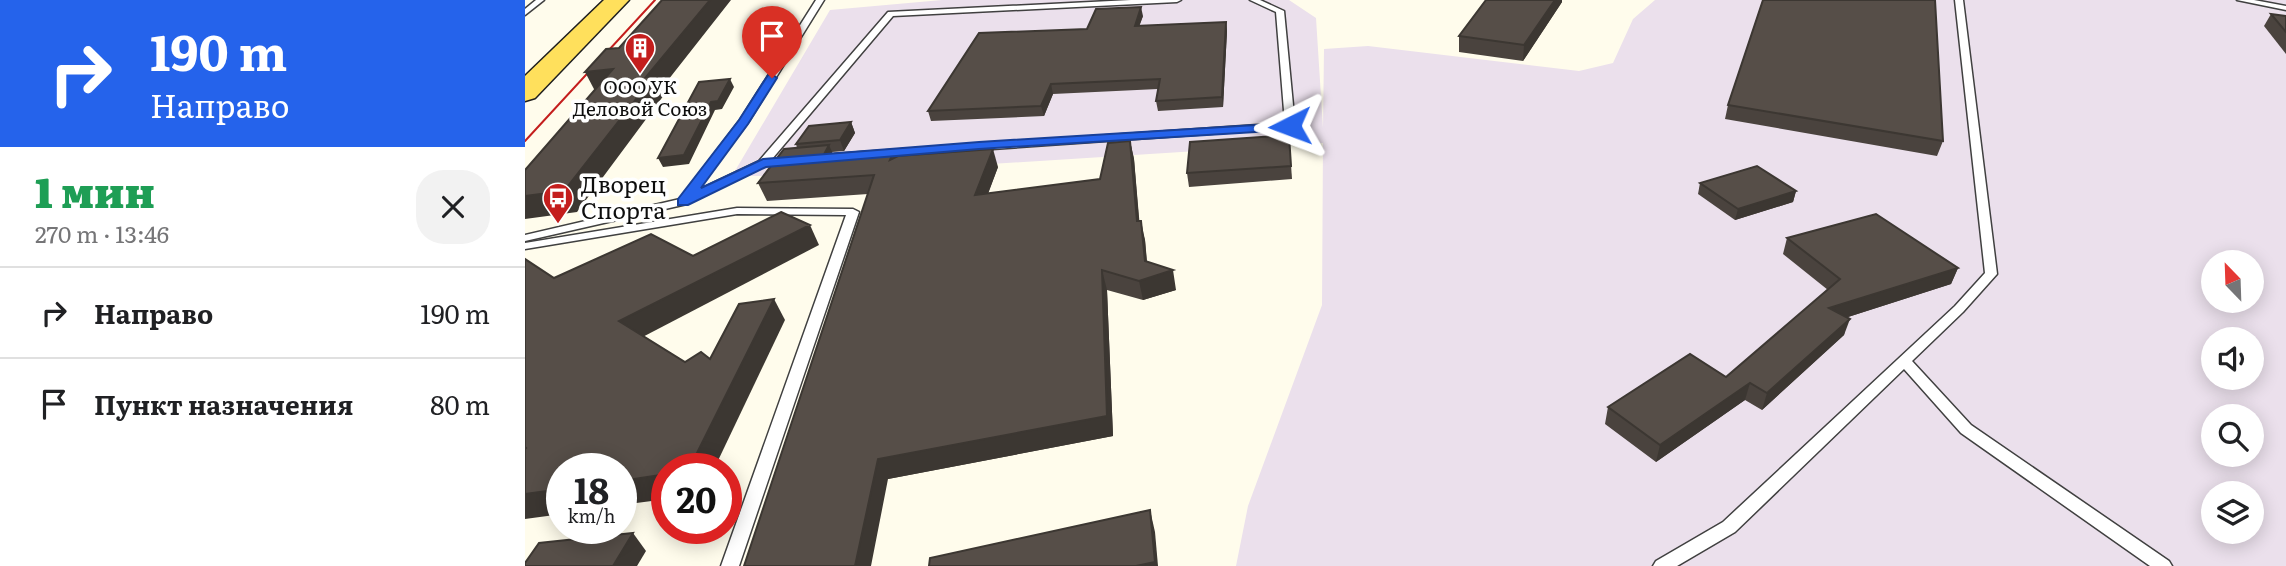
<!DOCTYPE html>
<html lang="ru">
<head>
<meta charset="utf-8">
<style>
  body { margin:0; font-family:Literata,serif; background:#f2f2f2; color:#202124; height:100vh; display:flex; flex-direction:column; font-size:26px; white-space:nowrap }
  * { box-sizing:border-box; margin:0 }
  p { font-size:23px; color:#757577 }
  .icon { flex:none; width:38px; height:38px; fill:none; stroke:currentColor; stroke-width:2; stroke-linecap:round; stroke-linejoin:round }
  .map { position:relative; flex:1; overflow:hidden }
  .side { display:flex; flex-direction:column; background:#fff; width:525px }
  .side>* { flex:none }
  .hud { background:#2563eb; color:#fff; overflow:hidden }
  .needle { width:46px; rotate:337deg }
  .tools { position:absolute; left:1676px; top:250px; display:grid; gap:14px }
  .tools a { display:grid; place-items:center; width:63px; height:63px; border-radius:50%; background:#fff; box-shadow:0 4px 18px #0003; font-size:35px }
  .speed { position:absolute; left:21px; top:453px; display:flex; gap:14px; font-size:35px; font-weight:700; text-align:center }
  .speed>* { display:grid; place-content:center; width:91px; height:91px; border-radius:50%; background:#fff; box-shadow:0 4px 18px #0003; line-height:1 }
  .speed small { font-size:18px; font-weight:400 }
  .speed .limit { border:10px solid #d22; background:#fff; color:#111 }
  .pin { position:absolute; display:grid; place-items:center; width:60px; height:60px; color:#fff; margin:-72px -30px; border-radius:50% 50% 50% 0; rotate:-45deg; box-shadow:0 0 7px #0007 }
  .pin .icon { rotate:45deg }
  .me { position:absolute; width:77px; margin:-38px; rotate:267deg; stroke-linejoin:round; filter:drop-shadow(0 0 5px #0008) }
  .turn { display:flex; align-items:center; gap:24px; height:147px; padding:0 35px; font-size:32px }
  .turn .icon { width:91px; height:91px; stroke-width:2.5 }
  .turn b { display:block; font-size:49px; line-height:60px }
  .round { display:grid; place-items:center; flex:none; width:74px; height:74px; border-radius:28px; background:#f2f2f2 }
  .overview { display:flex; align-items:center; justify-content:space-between; height:119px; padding:0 35px }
  h1 { font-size:42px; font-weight:800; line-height:52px; color:#1e9e55 }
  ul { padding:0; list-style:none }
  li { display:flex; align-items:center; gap:21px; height:91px; padding:0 35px; border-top:2px solid #e0e0e0 }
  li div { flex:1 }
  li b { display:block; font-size:26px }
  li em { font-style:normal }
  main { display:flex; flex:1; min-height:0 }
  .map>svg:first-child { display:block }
  .industrial { fill:#ebe0ec; fill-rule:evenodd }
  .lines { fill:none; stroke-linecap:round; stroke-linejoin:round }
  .lane-casing { stroke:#404040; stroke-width:3 }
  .primary-casing { stroke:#1e1e1e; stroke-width:3 }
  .lane { fill:#fff; fill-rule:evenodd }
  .primary { fill:#ffe05c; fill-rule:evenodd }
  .tram { stroke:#c41e1d; stroke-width:2 }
  .wall { fill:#4a433e }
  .shaded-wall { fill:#3c3732 }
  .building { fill:#564e48; stroke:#3c3732; stroke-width:2 }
  .route { fill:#2563eb; stroke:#184099; stroke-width:2 }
  .labels { text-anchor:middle; stroke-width:7; stroke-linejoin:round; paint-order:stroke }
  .far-poi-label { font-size:19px; fill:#0d0d0d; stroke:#fff }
  .poi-label { font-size:23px; fill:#0d0d0d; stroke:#fff; text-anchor:start }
</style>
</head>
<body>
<main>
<section class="side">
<div class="hud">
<div class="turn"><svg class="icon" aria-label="right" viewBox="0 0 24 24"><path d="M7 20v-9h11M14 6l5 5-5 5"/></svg><div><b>190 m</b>Направо</div></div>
</div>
<div class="overview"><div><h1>1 мин</h1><p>270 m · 13:46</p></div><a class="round"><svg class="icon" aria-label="close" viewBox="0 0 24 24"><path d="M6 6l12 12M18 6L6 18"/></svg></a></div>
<ul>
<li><svg class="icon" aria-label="right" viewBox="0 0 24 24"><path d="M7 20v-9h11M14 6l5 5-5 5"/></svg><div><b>Направо</b></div><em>190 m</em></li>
<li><svg class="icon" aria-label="arrive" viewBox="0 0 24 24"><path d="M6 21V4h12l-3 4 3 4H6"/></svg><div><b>Пункт назначения</b></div><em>80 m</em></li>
</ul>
</section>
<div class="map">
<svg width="1761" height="566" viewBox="0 0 1761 566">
  <rect width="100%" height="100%" fill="#fffcec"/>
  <path class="industrial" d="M 764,0 L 791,18 L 798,128 L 799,49 L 843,46 L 1054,71 L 1088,63 L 1108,19 L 1130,0 L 1761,0 L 1761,566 L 711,566 L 723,506 L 797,305 L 798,143 L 277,176 L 207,176 L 305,10 L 417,0 ZM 1689,262 L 1727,262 L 1727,301 L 1689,301 ZM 1689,340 L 1727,340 L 1727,378 L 1689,378 ZM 1689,416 L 1727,416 L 1727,455 L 1689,455 ZM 1689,494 L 1727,494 L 1727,532 L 1689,532 Z"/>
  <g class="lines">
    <g class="lane-casing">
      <g id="lane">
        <path d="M 11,0 L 19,0 L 0,15 L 0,9 Z"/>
        <path d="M 291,0 L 299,0 L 224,121 L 171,191 L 234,161 L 363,12 L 606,0 L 656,0 L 652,2 L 368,16 L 247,159 L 267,159 L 267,163 L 240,166 L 162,204 L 0,241 L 0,235 L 155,199 L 215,120 Z"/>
        <path d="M 725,0 L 735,0 L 759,11 L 770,126 L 768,128 L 309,160 L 304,157 L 309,154 L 760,123 L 751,12 Z"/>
        <path d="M 1430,0 L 1438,0 L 1472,274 L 1438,312 L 1387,361 L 1446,425 L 1644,561 L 1647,566 L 1625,566 L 1436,433 L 1379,369 L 1210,532 L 1152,566 L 1128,566 L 1131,561 L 1198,522 L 1430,306 L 1460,273 Z"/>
        <path d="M 1712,0 L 1729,0 L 1761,6 L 1761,10 Z"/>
        <path d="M 212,208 L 328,209 L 334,212 L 214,566 L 196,566 L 321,215 L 212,214 L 0,249 L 0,243 Z"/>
      </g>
    </g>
    <g class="primary-casing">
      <path id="primary" d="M 79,0 L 104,0 L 10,98 L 0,101 L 0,76 Z"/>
    </g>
    <use href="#lane" class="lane"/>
    <use href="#primary" class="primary"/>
    <path class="tram" d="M 0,141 L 130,0"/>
  </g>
  <g class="wall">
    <path d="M 961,0 L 1037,0 L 1037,2 L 998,61 L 934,52 L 934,36 Z"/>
    <path d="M 1746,14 L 1761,16 L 1761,54 L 1739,26 Z"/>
    <path d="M 618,16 L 614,26 L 701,22 L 702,31 L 698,107 L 633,111 L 631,101 L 633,89 L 528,94 L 519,116 L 406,121 L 403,111 L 562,29 Z"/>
    <path d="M 1203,105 L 1418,141 L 1412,156 L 1200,119 Z"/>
    <path d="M 326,122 L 330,133 L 319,151 L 307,152 L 309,157 L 370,157 L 473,167 L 463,194 L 575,179 L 605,141 L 609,159 L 614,221 L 620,240 L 622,261 L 651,290 L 618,300 L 582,290 L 588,436 L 363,479 L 343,194 L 242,201 L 233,183 L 272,148 L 271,144 Z"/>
    <path d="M 764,135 L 767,179 L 664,187 L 662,173 Z"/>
    <path d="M 1175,183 L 1271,191 L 1268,202 L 1210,220 L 1173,194 Z"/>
    <path d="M 1262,238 L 1433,268 L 1426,284 L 1323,317 L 1319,335 L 1237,410 L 1220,400 L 1131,462 L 1080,424 L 1083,407 L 1201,377 L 1303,290 L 1258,254 Z"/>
  </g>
  <g class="shaded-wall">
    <path d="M 185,0 L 206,0 L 136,89 L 139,95 L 52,212 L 0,219 L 0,196 Z"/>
    <path d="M 1030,0 L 1037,0 L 1037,2 L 998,61 L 999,45 Z"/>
    <path d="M 616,7 L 618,16 L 611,35 L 610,26 Z"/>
    <path d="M 701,22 L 702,31 L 698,107 L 697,97 Z"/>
    <path d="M 88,69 L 70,91 L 60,72 Z"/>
    <path d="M 205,79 L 209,87 L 197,109 L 190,110 L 164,164 L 138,167 L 133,158 L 186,102 Z"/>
    <path d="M 526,84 L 528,94 L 519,116 L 516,106 Z"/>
    <path d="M 326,122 L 330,133 L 319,151 L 315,140 Z"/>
    <path d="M 605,141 L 609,159 L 616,240 L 612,221 Z"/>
    <path d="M 304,145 L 312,163 L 297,158 Z"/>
    <path d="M 468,149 L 473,167 L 455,214 L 450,195 Z"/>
    <path d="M 1271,191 L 1268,202 L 1210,220 L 1213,209 Z"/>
    <path d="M 616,221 L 620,240 L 623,278 L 648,270 L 651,290 L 618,300 L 614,281 L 620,261 Z"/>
    <path d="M 285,225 L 294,245 L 108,342 L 94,321 Z"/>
    <path d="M 1433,268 L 1426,284 L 1298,325 L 1304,308 Z"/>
    <path d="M 577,270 L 582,290 L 588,436 L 363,479 L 346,566 L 330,566 L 353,459 Z"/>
    <path d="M 249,299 L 260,320 L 189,469 L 164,469 Z"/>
    <path d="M 1325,319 L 1319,335 L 1237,410 L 1242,393 Z"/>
    <path d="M 1225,383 L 1220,400 L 1131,462 L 1135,445 Z"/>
    <path d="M 142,474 L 142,499 L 96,505 L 96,481 Z"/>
    <path d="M 37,489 L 37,514 L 0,519 L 0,494 Z"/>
    <path d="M 625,510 L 630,532 L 633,566 L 611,566 Z"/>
    <path d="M 108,533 L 121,551 L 112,566 L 88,566 Z"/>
  </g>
  <g class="building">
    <path d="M 137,0 L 185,0 L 121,77 L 129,76 L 39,191 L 0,196 L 0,170 L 88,69 L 60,72 L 81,49 L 94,48 Z"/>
    <path d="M 961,0 L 1030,0 L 999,45 L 934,36 Z"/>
    <path d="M 1238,0 L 1410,0 L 1418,141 L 1203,105 Z"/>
    <path d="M 616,7 L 610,26 L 701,22 L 697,97 L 631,101 L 635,79 L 526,84 L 516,106 L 403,111 L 454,33 L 562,29 L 571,9 Z"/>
    <path d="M 1746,14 L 1761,16 L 1761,32 Z"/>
    <path d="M 205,79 L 193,101 L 186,102 L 159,155 L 133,158 L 174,82 Z"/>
    <path d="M 326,122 L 315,140 L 271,144 L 284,126 Z"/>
    <path d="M 764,135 L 766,166 L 662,173 L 665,142 Z"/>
    <path d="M 605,141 L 612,221 L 616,221 L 620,261 L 648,270 L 614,281 L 577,270 L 582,416 L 353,459 L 330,566 L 219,566 L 349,175 L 233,183 L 259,149 L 304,145 L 297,158 L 368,153 L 365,160 L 373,156 L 468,149 L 450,195 L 575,179 L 583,143 Z"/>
    <path d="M 1232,166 L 1271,191 L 1213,209 L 1175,183 Z"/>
    <path d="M 256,212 L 285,225 L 94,321 L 160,362 L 176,352 L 185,359 L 214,304 L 249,299 L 164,469 L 142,469 L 142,474 L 96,481 L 96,469 L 37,469 L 37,489 L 0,494 L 0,449 L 1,448 L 0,447 L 0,259 L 29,278 L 126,234 L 168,256 Z"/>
    <path d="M 1351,214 L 1433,268 L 1304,308 L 1325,319 L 1242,393 L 1225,383 L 1135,445 L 1083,407 L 1165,354 L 1201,377 L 1315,279 L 1262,238 Z"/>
    <path d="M 625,510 L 630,562 L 611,566 L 404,566 L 405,558 Z"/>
    <path d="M 108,533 L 88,566 L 0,566 L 0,563 L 14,543 Z"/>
  </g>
  <path class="route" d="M 247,74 L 252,78 L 223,124 L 176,188 L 238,159 L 454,142 L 765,123 L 771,126 L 765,130 L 454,149 L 241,167 L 163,205 L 153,205 L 153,199 L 214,120 L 243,75 Z"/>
  <defs>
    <g id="building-pin" transform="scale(1.575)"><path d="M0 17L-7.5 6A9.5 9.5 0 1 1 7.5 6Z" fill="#c41e1d" stroke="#fff"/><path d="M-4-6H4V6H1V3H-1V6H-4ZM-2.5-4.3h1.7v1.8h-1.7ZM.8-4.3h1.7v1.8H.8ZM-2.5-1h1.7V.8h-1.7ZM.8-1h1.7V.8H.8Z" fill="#fff"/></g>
    <g id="bus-pin" transform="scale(1.575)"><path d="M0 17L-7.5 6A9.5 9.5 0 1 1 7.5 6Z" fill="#c41e1d" stroke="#fff"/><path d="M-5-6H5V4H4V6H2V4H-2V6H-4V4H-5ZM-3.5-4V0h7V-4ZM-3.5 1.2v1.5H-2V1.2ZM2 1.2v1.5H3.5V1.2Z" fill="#fff"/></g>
  </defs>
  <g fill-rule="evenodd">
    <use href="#building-pin" x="115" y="48"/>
    <use href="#bus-pin" x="33" y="198"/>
  </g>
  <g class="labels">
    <g class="far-poi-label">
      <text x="115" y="94">ООО УК<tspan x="115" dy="22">Деловой Союз</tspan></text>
    </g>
    <g class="poi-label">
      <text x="56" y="193">Дворец<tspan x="56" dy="26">Спорта</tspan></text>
    </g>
  </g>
</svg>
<div class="tools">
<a><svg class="needle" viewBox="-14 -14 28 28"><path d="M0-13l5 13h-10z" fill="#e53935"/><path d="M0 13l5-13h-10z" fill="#757577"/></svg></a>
<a><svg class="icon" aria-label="sound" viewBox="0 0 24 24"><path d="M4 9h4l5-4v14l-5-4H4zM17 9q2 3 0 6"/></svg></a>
<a><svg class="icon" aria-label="search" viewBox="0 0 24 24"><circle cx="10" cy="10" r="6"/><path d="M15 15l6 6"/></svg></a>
<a><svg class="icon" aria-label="layers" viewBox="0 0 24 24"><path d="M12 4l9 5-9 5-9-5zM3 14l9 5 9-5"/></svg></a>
</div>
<div class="speed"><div>18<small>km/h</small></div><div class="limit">20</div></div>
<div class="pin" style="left:247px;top:78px;background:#d93025"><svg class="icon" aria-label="arrive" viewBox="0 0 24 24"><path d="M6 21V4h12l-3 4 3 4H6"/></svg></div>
<svg class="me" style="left:765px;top:126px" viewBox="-20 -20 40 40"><path d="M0-17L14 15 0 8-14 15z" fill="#2563eb" stroke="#fff" stroke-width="4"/></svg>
</div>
</main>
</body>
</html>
